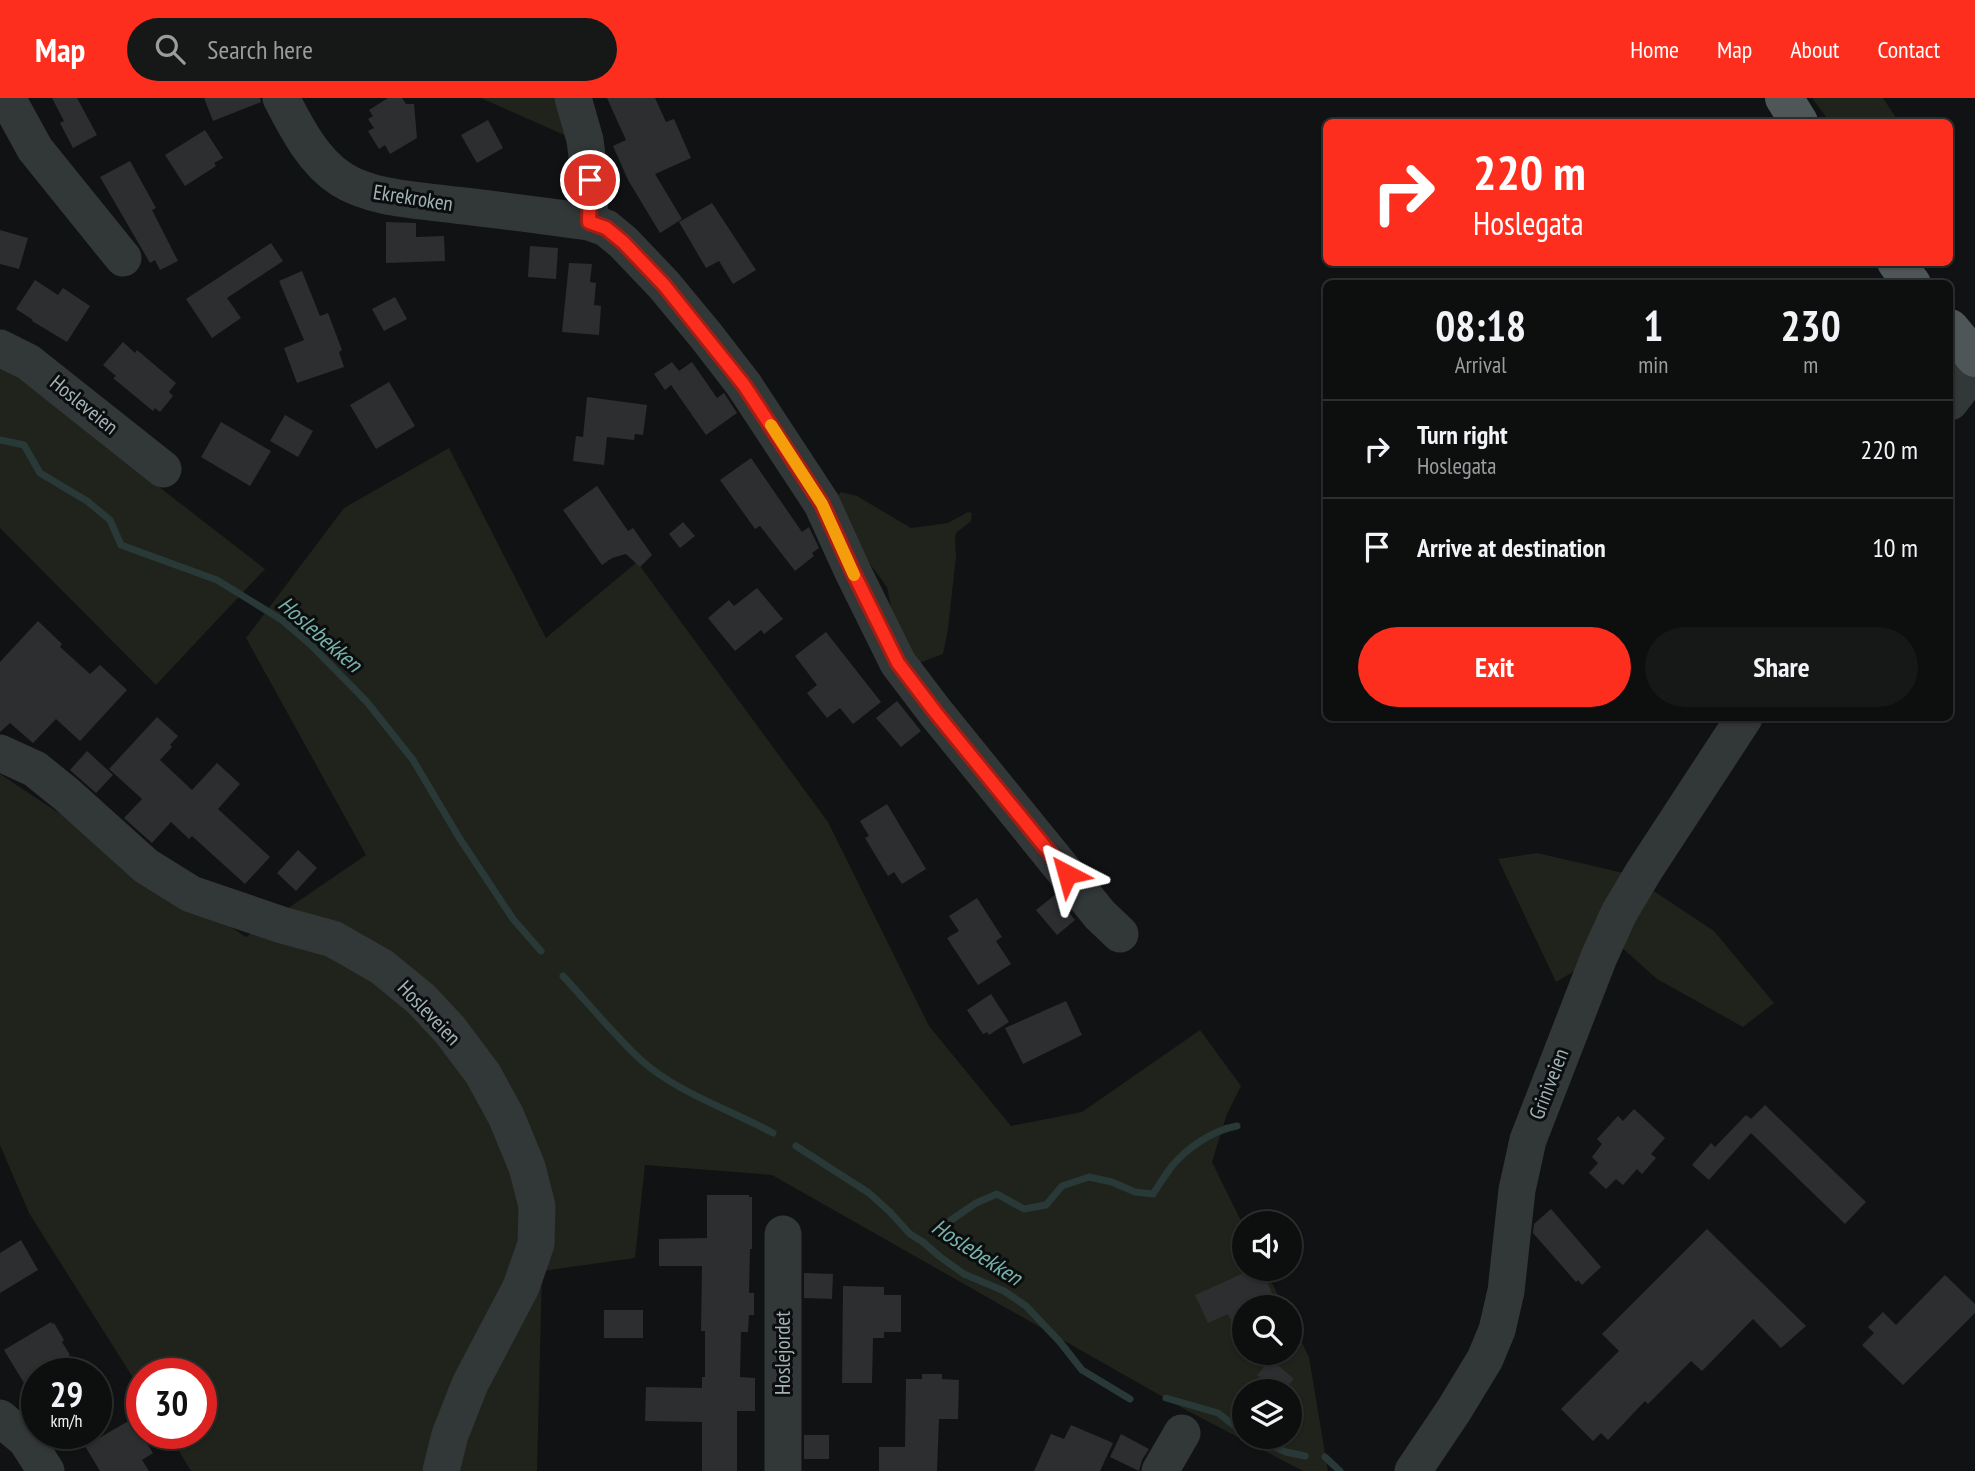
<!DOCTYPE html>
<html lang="en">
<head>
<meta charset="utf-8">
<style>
  body { margin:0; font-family:"PT Sans Narrow",sans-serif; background:#161717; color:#f1f3f6; height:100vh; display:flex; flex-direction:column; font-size:26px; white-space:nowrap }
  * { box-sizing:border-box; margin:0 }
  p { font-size:23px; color:#9a9c9e }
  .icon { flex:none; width:38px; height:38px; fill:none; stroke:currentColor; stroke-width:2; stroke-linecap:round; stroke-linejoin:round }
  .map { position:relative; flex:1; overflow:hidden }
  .details { position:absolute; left:1323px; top:182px; width:630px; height:441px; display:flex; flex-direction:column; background:#0d0e0e; border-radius:10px; box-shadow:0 2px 5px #0004,0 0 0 2px #2d2e2e }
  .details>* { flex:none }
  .guide { position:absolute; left:1323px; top:21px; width:630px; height:147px; border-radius:10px; box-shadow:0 2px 5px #0004,0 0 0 2px #2d2e2e; background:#fe2e1e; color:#fff; overflow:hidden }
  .controls { position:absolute; left:1232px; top:1113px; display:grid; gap:14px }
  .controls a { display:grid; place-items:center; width:70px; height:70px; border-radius:50%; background:#0d0e0e; box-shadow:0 2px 5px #0004,0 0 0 2px #2d2e2e; font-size:35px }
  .speed { position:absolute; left:21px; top:1260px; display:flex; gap:14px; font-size:35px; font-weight:700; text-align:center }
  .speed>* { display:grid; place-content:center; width:91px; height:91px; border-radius:50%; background:#0d0e0e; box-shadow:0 2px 5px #0004,0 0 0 2px #2d2e2e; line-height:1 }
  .speed small { font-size:18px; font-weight:400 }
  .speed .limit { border:10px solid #d22; background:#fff; color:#111 }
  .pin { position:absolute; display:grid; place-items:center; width:60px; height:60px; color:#fff; margin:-30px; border:4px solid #fff; border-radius:50%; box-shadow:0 2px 7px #0007 }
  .me { position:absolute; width:77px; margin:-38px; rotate:321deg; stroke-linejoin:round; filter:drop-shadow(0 0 5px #0008) }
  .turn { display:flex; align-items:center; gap:24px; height:147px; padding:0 35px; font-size:32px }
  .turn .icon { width:91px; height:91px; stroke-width:2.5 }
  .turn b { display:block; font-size:49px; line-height:60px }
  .eta { display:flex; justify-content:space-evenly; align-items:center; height:119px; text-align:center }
  .eta b { font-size:42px; font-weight:700; line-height:49px }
  .action { display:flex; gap:14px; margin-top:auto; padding:14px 35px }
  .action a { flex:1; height:80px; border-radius:42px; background:#fe2e1e; color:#fff; font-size:28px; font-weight:700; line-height:80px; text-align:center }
  .action a+a { background:#161717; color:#f1f3f6 }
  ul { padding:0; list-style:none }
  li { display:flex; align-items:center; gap:21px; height:98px; padding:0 35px; border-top:2px solid #2d2e2e }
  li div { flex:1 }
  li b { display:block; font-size:26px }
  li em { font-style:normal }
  header { display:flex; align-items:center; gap:42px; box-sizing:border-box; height:98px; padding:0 35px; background:#fe2e1e; color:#fff }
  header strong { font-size:33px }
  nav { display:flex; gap:38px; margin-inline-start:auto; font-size:24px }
  .search { width:490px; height:63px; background:#161717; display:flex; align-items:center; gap:18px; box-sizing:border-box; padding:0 24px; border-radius:38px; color:#9a9c9e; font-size:26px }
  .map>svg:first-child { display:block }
  .green { fill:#1f231b; fill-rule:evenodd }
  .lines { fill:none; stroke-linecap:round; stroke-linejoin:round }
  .stream { stroke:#293937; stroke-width:7 }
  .building { fill:#2c2e30 }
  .minor { stroke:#323738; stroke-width:37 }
  .major { stroke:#4e5658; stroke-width:38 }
  .route-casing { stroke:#a51e14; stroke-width:18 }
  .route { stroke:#fe2e1e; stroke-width:12 }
  .slow { stroke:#f59e0b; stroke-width:12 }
  .labels { text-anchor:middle; stroke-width:6; stroke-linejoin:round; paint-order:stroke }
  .street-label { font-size:21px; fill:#a2b3b5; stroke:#0c0d0e }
  .water-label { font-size:23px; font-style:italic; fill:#76b3ab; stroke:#0c0d0e }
</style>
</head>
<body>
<header>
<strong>Map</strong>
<div class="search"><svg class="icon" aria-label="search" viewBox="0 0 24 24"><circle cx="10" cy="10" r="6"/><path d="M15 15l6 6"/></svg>Search here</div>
<nav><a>Home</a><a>Map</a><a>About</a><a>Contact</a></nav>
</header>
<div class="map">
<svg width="1975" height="1373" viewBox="0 0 1975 1373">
  <rect width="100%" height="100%" fill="#111213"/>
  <g class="green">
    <path d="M 481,0 L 555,0 L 571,40 Z"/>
    <path d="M 1812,0 L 1883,0 L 1899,24 L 1830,24 Z"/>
    <path d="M 0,270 L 12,275 L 265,471 L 156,587 L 0,430 Z"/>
    <path d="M 449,350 L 546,540 L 637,464 L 828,724 L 929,928 L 1011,1028 L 1082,1014 L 1200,932 L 1241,988 L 1227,1016 L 1212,1064 L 1244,1129 L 1244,1171 L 1265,1171 L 1284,1209 L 1244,1209 L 1244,1255 L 1290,1255 L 1290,1221 L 1309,1259 L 1328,1373 L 1303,1373 L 1186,1312 L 772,1077 L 645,1067 L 635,1160 L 542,1173 L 537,1373 L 191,1373 L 168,1335 L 201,1335 L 201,1276 L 142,1276 L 142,1294 L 29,1115 L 0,1047 L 0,676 L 246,839 L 366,757 L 246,540 L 344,410 ZM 1244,1293 L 1290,1293 L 1290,1339 L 1244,1339 Z"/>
    <path d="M 841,394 L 857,398 L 911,430 L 948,425 L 968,414 L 972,415 L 971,423 L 956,435 L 955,440 L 956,458 L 948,531 L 943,556 L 919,565 L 895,529 L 887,489 L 842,428 L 832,404 Z"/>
    <path d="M 1537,755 L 1628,776 L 1714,833 L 1774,905 L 1743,929 L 1657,881 L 1619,847 L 1556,884 L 1498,761 Z"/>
  </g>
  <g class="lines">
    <g class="stream">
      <path d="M 0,342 L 24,347 L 40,375 L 87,403 L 110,422 L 121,447 L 217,482 L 282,522 L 311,547 L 367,604 L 413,662 L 460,741 L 513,821 L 541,853"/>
      <path d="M 563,878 C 588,905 614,937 641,962 C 676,994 731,1012 773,1035"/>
      <path d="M 796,1048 L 869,1095 L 890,1114 L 910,1136 L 923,1144 L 939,1158 L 964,1176 L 1004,1193 L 1026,1208 L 1060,1244 L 1082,1272 L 1130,1301"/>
      <path d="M 935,1133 L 976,1105 L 997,1096 L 1024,1111 L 1046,1107 L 1062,1088 L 1089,1079 L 1112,1084 L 1135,1094 L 1153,1096 C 1159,1087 1165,1077 1172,1068 C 1187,1050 1213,1032 1237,1028"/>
      <path d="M 1166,1300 L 1218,1315 L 1244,1335"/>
      <path d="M 1252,1339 L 1286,1354 L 1305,1358"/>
      <path d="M 1325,1359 L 1340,1373"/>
    </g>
  </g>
  <g class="building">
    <path d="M 52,0 L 77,0 L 97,37 L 73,50 L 60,25 L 64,23 Z"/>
    <path d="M 204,0 L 260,0 L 261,4 L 213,23 Z"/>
    <path d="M 388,0 L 402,0 L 406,6 L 414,6 L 417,40 L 390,56 L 385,47 L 379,51 L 368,33 L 374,30 L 368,21 L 373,18 L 369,12 Z"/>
    <path d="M 607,0 L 655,0 L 666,24 L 674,21 L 691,60 L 655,76 L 682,121 L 660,135 L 628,82 L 613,48 L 626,42 Z"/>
    <path d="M 488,22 L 503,50 L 477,65 L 461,37 Z"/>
    <path d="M 205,32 L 223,60 L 214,65 L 216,68 L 185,88 L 165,57 Z"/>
    <path d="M 130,63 L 156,110 L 152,112 L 178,163 L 160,172 L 155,162 L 150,165 L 100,79 Z"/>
    <path d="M 712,105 L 756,172 L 733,186 L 719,163 L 706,170 L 679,124 Z"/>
    <path d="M 386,124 L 416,125 L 416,139 L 444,138 L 445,163 L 386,165 Z"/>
    <path d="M 0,132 L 28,140 L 19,171 L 0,166 Z"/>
    <path d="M 271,145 L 283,163 L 227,200 L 241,220 L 212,240 L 186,201 Z"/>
    <path d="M 530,148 L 558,150 L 556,181 L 528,179 Z"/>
    <path d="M 569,165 L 592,166 L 590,184 L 596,185 L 594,207 L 601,208 L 599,237 L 562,234 Z"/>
    <path d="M 302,173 L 320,218 L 328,215 L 342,252 L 339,254 L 344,269 L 297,285 L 284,250 L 304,242 L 279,183 Z"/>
    <path d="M 35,182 L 58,197 L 63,190 L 90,208 L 67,244 L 32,223 L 33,222 L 16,211 Z"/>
    <path d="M 395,199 L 407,221 L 384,233 L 372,211 Z"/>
    <path d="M 123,244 L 135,255 L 137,252 L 176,285 L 169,294 L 173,298 L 160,314 L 155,310 L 153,313 L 113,280 L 116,278 L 103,267 Z"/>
    <path d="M 672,264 L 679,273 L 692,264 L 717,300 L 724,295 L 737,315 L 706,337 L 671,287 L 665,292 L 654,276 Z"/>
    <path d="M 389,284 L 415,328 L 376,351 L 350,307 Z"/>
    <path d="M 587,299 L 647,307 L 643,337 L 635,336 L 634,342 L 607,339 L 604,367 L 573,363 L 576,338 L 583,339 Z"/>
    <path d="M 285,317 L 313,333 L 298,359 L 270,343 Z"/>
    <path d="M 221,324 L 271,353 L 250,388 L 201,359 Z"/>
    <path d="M 751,360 L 802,434 L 809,429 L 819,450 L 812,455 L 814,458 L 795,473 L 760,428 L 755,431 L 720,382 Z"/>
    <path d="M 597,388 L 628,433 L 633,430 L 652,457 L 640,469 L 626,456 L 612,460 L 602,467 L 563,412 Z"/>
    <path d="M 683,424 L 695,438 L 680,450 L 669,436 Z"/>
    <path d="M 757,490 L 783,521 L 764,536 L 761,532 L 735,553 L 708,520 L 729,502 L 734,508 Z"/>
    <path d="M 38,523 L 62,546 L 60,549 L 90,576 L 100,567 L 127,592 L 80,643 L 56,621 L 33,645 L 10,625 L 0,634 L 0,564 Z"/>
    <path d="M 826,534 L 881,604 L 853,626 L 840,610 L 827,620 L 807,595 L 817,587 L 795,558 Z"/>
    <path d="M 897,603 L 921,633 L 901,649 L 876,620 Z"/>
    <path d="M 157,619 L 178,638 L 170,647 L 172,649 L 160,662 L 192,692 L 217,665 L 240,686 L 218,711 L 270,759 L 245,786 L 192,738 L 189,741 L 171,724 L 152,745 L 124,720 L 142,701 L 109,671 Z"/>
    <path d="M 87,653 L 113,677 L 96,695 L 70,672 Z"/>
    <path d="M 887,706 L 926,771 L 902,786 L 894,774 L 888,778 L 865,740 L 869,738 L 860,723 Z"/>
    <path d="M 298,752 L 317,770 L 296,793 L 277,775 Z"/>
    <path d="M 1055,797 L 1075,822 L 1057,837 L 1036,812 Z"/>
    <path d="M 977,800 L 1002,839 L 996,843 L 1011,866 L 978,887 L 947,840 L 959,833 L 949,818 Z"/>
    <path d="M 991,896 L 1009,924 L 989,937 L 987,934 L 983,936 L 967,912 Z"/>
    <path d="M 1066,903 L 1082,937 L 1023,966 L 1005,930 Z"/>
    <path d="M 1765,1007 L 1866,1104 L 1845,1126 L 1751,1035 L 1709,1082 L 1692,1067 L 1711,1045 L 1715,1049 L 1746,1017 L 1751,1021 Z"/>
    <path d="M 1634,1011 L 1665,1040 L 1651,1056 L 1656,1060 L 1642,1076 L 1637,1071 L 1623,1087 L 1616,1081 L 1606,1091 L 1589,1075 L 1598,1065 L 1592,1059 L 1602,1046 L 1597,1041 L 1618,1018 L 1623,1023 Z"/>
    <path d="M 707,1097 L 749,1097 L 749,1099 L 752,1099 L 752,1151 L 750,1151 L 749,1195 L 754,1195 L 754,1217 L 749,1217 L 748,1234 L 741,1234 L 740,1279 L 755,1280 L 755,1313 L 737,1313 L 737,1373 L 702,1373 L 702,1324 L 645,1323 L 646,1289 L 702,1290 L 702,1279 L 705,1279 L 705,1233 L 701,1233 L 702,1168 L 659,1168 L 659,1141 L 707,1140 Z"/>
    <path d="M 1551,1111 L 1601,1169 L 1582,1187 L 1578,1182 L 1576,1184 L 1533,1135 L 1534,1126 Z"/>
    <path d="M 1707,1131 L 1806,1228 L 1781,1250 L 1753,1221 L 1702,1273 L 1691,1263 L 1648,1306 L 1645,1303 L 1608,1342 L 1601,1335 L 1593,1343 L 1561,1311 L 1619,1253 L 1602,1236 Z"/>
    <path d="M 21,1142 L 38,1172 L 0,1195 L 0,1155 Z"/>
    <path d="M 1261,1171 L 1272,1195 L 1253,1204 L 1256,1209 L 1244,1209 L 1244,1252 L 1228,1216 L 1208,1225 L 1195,1197 L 1246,1174 L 1247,1177 Z"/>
    <path d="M 804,1175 L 833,1176 L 832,1201 L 804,1200 Z"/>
    <path d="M 1945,1177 L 1975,1206 L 1975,1215 L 1903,1287 L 1862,1247 L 1874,1235 L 1868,1229 L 1883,1214 L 1896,1227 Z"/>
    <path d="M 843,1188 L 884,1189 L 884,1197 L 901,1197 L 901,1234 L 884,1234 L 884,1240 L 873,1240 L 872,1285 L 842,1285 Z"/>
    <rect x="604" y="1212" width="39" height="28"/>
    <path d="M 51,1224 L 52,1226 L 54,1225 L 64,1242 L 62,1244 L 70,1257 L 59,1264 L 66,1276 L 37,1276 L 24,1285 L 4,1252 Z"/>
    <path d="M 1271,1261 L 1294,1281 L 1283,1293 L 1275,1293 L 1257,1277 Z"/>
    <path d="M 922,1276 L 942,1276 L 942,1281 L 959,1282 L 958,1321 L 939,1321 L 937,1373 L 879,1373 L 879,1349 L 905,1349 L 906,1281 L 922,1281 Z"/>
    <path d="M 132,1321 L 153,1355 L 142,1362 L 149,1373 L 100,1373 L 85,1348 Z"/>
    <path d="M 1071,1327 L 1113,1345 L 1100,1373 L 1034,1373 L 1051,1336 L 1064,1341 Z"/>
    <path d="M 1121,1336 L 1149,1351 L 1142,1362 L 1139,1373 L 1110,1359 Z"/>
    <rect x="804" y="1337" width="25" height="24"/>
  </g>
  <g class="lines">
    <g class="minor">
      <path d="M 7,0 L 35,51 L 123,160"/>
      <path d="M 281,0 C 296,29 313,63 341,81 C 372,101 419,102 455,107 C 500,112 544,118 589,124"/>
      <path d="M 573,0 L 585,42 L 590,82 L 589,124 L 606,130 L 623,144 L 664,187 L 707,239 L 744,287 L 822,406 L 853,474 L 898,565 L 936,615 L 1100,817 L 1120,836"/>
      <path d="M 0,250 L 28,264 L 163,371"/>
      <path d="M 1950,304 L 1975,271"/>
      <path d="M 0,655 L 35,671 L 66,696 L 146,768 L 191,796 L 282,827 L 333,841 L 382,869 L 421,901 L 450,932 L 483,976 L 506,1018 L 527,1069 L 537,1108 L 536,1146 L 521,1189 L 470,1286 L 450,1337 L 441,1373"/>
      <path d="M 783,1136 L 783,1373"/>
      <path d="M 0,1320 L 26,1342 L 46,1373"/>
      <path d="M 1160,1373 L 1182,1335"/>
      <path d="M 1413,1373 L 1454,1312 L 1485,1261 L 1497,1232 L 1506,1193 L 1517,1092 L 1528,1042 L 1599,859 L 1619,815 L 1644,773 L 1744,620"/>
    </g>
    <g class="major">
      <path d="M 1784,0 L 1799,24"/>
      <path d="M 1896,164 L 1912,186"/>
      <path d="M 1950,230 L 1975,260"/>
    </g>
  </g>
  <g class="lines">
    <g class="route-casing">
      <path id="route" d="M 590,82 L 589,124 L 606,130 L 623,144 L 664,187 L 744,287 L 822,406 L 853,474 L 898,565 L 936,615 L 1067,776"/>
    </g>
    <use href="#route" class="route"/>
    <path class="slow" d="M 771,327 L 822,406 L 854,477"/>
  </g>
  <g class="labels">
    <g class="street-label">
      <text transform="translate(413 100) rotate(9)" y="7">Ekrekroken</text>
      <text transform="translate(84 307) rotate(39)" y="7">Hosleveien</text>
      <text transform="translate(429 915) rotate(46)" y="7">Hosleveien</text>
      <text transform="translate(1549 986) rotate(-69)" y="7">Griniveien</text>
      <text transform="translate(783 1255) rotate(-90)" y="7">Hoslejordet</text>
    </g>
    <g class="water-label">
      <text transform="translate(320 536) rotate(41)" y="8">Hoslebekken</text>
      <text transform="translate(977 1154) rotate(33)" y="8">Hoslebekken</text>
    </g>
  </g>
</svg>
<div class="controls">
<a><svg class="icon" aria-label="sound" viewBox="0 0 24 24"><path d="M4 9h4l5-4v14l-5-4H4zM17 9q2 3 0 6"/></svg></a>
<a><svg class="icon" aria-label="search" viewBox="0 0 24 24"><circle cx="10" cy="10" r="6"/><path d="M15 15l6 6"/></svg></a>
<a><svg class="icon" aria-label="layers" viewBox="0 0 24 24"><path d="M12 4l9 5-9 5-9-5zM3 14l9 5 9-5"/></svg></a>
</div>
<div class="speed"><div>29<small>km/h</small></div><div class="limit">30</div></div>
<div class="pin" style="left:590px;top:82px;background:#d93025"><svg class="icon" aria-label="arrive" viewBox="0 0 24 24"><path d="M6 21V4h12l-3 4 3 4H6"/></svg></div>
<svg class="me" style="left:1067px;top:776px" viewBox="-20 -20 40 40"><path d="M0-17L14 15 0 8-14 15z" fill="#fe2e1e" stroke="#fff" stroke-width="4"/></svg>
<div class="guide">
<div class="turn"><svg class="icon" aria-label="right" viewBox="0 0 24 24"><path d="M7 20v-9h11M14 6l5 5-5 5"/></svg><div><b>220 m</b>Hoslegata</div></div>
</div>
<section class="details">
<div class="eta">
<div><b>08:18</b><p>Arrival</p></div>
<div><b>1</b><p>min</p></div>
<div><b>230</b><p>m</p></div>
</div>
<ul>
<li><svg class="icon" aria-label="right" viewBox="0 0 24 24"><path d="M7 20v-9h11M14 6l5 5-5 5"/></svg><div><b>Turn right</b><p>Hoslegata</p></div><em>220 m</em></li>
<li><svg class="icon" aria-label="arrive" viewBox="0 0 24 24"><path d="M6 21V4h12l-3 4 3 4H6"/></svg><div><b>Arrive at destination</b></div><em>10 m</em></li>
</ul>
<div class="action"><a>Exit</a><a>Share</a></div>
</section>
</div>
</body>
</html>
